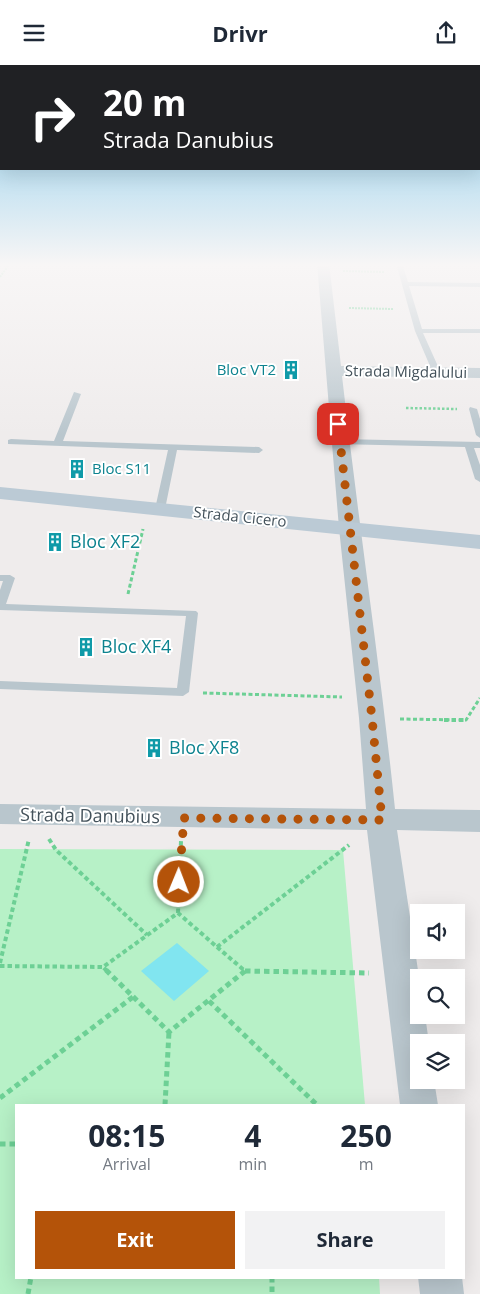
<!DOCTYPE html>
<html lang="en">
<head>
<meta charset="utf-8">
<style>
  body { margin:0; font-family:"Open Sans",sans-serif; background:#f2f2f3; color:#1f2937; height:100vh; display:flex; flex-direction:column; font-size:19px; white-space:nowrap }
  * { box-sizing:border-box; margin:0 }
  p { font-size:16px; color:#747a83 }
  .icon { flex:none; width:28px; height:28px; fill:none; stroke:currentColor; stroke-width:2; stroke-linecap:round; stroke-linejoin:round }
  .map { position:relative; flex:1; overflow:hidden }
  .drawer { position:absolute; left:15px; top:1039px; width:450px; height:175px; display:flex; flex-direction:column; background:#fff; border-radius:0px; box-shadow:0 5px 20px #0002 }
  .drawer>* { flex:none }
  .top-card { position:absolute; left:0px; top:0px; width:480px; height:105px; box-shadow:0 5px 20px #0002; background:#202124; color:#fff; overflow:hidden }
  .controls { position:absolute; left:410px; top:839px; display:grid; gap:10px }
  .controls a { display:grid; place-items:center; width:55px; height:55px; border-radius:0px; background:#fff; box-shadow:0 5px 20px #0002; font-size:25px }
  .pin { position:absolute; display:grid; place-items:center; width:42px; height:42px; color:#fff; margin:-21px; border-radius:10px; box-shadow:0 2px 8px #0006 }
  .me { position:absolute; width:55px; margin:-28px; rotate:1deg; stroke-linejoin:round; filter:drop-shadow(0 0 4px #0008) }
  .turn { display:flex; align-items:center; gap:18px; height:105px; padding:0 20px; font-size:22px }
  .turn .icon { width:65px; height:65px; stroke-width:2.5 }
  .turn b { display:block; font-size:35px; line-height:42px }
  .eta { display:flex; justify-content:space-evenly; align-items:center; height:85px; text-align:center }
  .eta b { font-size:30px; font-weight:700; line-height:35px }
  .cta { display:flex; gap:10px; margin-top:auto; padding:10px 20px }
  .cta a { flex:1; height:58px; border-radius:0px; background:#b45309; color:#fff; font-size:20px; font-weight:700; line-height:58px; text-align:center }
  .cta a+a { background:#f2f2f3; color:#1f2937 }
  header { display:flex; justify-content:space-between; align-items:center; height:65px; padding:0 20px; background:#fff; font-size:22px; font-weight:700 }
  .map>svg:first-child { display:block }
  .green { fill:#b7f1c7 }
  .water { fill:#81e5f0 }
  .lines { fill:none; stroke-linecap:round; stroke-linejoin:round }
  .path-far4 { stroke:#6dd095; stroke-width:2; stroke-dasharray:2 1; stroke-linecap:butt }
  .path-far3 { stroke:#6dd095; stroke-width:2.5; stroke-dasharray:2.5 2; stroke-linecap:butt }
  .path-far2 { stroke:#6dd095; stroke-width:3; stroke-dasharray:4 2.5; stroke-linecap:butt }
  .path-far1 { stroke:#6dd095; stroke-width:4; stroke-dasharray:4.5 3; stroke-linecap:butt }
  .path { stroke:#6dd095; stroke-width:5; stroke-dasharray:5.5 4; stroke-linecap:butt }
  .service { fill:#b9c6cd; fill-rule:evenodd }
  .minor { fill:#b9c6cd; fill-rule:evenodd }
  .secondary { fill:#bbcad5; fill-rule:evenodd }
  .route { stroke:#b45309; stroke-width:9; stroke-dasharray:0 16.2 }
  .labels { text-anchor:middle; stroke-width:4; stroke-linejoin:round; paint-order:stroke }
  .far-culture-label { font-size:15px; fill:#0d838f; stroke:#fff; text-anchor:end }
  .far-street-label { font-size:15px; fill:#44525b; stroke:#fff }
  .culture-label { font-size:18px; fill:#0d838f; stroke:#fff; text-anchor:start }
  .street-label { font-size:18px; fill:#44525b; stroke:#fff }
</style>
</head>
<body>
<header><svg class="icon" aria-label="menu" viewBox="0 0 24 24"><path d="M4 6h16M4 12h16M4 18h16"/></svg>Drivr<svg class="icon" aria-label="share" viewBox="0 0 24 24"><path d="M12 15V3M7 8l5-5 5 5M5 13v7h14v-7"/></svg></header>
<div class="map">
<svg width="480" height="1229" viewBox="0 0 480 1229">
  <rect width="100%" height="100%" fill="#efecec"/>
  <path class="green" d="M 0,784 L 343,785 L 365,1040 L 16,1040 L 16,1212 L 379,1212 L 380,1229 L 0,1229 Z"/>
  <path class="water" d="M 177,878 L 209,906 L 174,936 L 141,906 Z"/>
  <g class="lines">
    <g class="path-far4">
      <path d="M 343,206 L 384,207"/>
      <path d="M 0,212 L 10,198"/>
      <path d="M 349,243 L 393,244"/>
    </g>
    <path class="path-far3" d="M 406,343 L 457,344"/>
    <g class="path-far2">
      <path d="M 128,529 L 143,464"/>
      <path d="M 203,628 L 342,632"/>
      <path d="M 400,654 L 466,655 L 480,633"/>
    </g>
    <g class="path-far1">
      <path d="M 444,655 L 466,655"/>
      <path d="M 49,774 L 56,785 L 147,870"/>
      <path d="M 178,848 L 181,776"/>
      <path d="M 217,882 L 245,906"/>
      <path d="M 217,882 L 349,780"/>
      <path d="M 0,898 L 29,774"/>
      <path d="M 0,901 L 103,902"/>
      <path d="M 107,906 L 103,902 L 178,848 L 217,882"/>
    </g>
    <g class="path">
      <path d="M 106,905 L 169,967 L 245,906 L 243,905"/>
      <path d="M 245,906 L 369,908"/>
      <path d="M 209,936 L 317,1040"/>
      <path d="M 0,1033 L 133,932"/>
      <path d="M 165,1040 L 169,967"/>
      <path d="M 0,1079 L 16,1079"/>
      <path d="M 272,1212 L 272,1229"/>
      <path d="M 28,1229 L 31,1212"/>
    </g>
    <g class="service">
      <path d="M 396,198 L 402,198 L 408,217 L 480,218 L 480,222 L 409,221 L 422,264 L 480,264 L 480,268 L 423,268 L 441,308 L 440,310 L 433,308 L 415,266 Z"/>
      <path d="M 74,327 L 81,329 L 63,376 L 259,382 L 263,385 L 259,388 L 177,385 L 165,444 L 160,447 L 157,446 L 155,444 L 168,385 L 8,379 L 8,375 L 11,374 L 54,376 Z"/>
      <path d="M 470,342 L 477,344 L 480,354 L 480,373 L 476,370 L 469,344 Z"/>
      <path d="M 340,374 L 480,377 L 480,383 L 474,383 L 480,400 L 480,417 L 475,414 L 465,382 L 337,379 L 337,375 Z"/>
      <path d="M 0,510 L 10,510 L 15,513 L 6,539 L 196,546 L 198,548 L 189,627 L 183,631 L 0,624 L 0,616 L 177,623 L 186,551 L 0,545 L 0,525 L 3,516 L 0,516 Z"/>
    </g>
    <g class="minor">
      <path d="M 317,198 L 329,198 L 341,301 L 480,303 L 480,313 L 342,311 C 358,455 380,599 395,744 L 480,745 L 480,767 L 397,765 L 419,912 L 419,950 L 425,950 L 429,978 L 419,978 L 419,1015 L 434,1015 L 438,1040 L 400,1040 L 367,765 L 0,759 L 0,739 L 366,744 L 359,653 L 339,463 Z"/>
      <path d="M 418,1212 L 462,1212 L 464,1229 L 420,1229 Z"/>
    </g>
    <path class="secondary" d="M 0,422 L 480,470 L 480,484 L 0,434 Z"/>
  </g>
  <linearGradient id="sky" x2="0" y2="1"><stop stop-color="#7fc8eb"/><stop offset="0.54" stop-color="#f8f6f6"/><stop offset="1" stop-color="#f8f6f6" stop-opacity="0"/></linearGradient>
  <rect width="480" height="370" fill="url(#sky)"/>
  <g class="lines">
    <path class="route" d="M 179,817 L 184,753 L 382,755 L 372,653 L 338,359"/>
  </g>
  <defs>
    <g id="building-bare" transform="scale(1.5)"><path d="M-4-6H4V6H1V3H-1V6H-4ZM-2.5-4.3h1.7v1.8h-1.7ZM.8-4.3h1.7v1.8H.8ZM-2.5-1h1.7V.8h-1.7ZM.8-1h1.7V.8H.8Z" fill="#0f9aa8" stroke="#fff" stroke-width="2.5" paint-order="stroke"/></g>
  </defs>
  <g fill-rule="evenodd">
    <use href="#building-bare" x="291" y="305"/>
    <use href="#building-bare" x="77" y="404"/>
    <use href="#building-bare" x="55" y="477"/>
    <use href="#building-bare" x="86" y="582"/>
    <use href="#building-bare" x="154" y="683"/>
  </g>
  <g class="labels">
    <g class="far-culture-label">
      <text x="276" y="310">Bloc VT2</text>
      <text x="92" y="409" text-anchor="start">Bloc S11</text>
    </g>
    <g class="far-street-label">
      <text transform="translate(406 307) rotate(1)" y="5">Strada Migdalului</text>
      <text transform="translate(240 452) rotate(6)" y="5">Strada Cicero</text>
    </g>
    <g class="culture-label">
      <text x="70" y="483">Bloc XF2</text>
      <text x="101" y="588">Bloc XF4</text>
      <text x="169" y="689">Bloc XF8</text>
    </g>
    <g class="street-label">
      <text transform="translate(90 751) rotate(1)" y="6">Strada Danubius</text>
    </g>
  </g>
</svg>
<div class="controls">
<a><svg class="icon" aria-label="sound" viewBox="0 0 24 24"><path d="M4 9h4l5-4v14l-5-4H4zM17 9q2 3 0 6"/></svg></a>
<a><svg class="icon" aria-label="search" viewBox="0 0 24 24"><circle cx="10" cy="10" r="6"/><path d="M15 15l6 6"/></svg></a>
<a><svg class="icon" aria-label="layers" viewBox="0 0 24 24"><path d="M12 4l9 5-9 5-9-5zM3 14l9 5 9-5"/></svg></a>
</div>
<div class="pin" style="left:338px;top:359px;background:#d93025"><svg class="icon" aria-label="arrive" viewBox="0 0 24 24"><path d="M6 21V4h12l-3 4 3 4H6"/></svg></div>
<svg class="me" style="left:179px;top:817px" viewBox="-20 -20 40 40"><circle r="17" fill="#b45309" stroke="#fff" stroke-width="3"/><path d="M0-11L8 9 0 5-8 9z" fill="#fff"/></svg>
<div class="top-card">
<div class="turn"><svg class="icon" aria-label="right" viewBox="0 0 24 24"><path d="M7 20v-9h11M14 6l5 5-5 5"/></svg><div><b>20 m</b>Strada Danubius</div></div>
</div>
<section class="drawer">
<div class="eta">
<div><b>08:15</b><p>Arrival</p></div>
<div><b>4</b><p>min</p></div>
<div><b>250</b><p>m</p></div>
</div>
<div class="cta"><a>Exit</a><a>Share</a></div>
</section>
</div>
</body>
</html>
